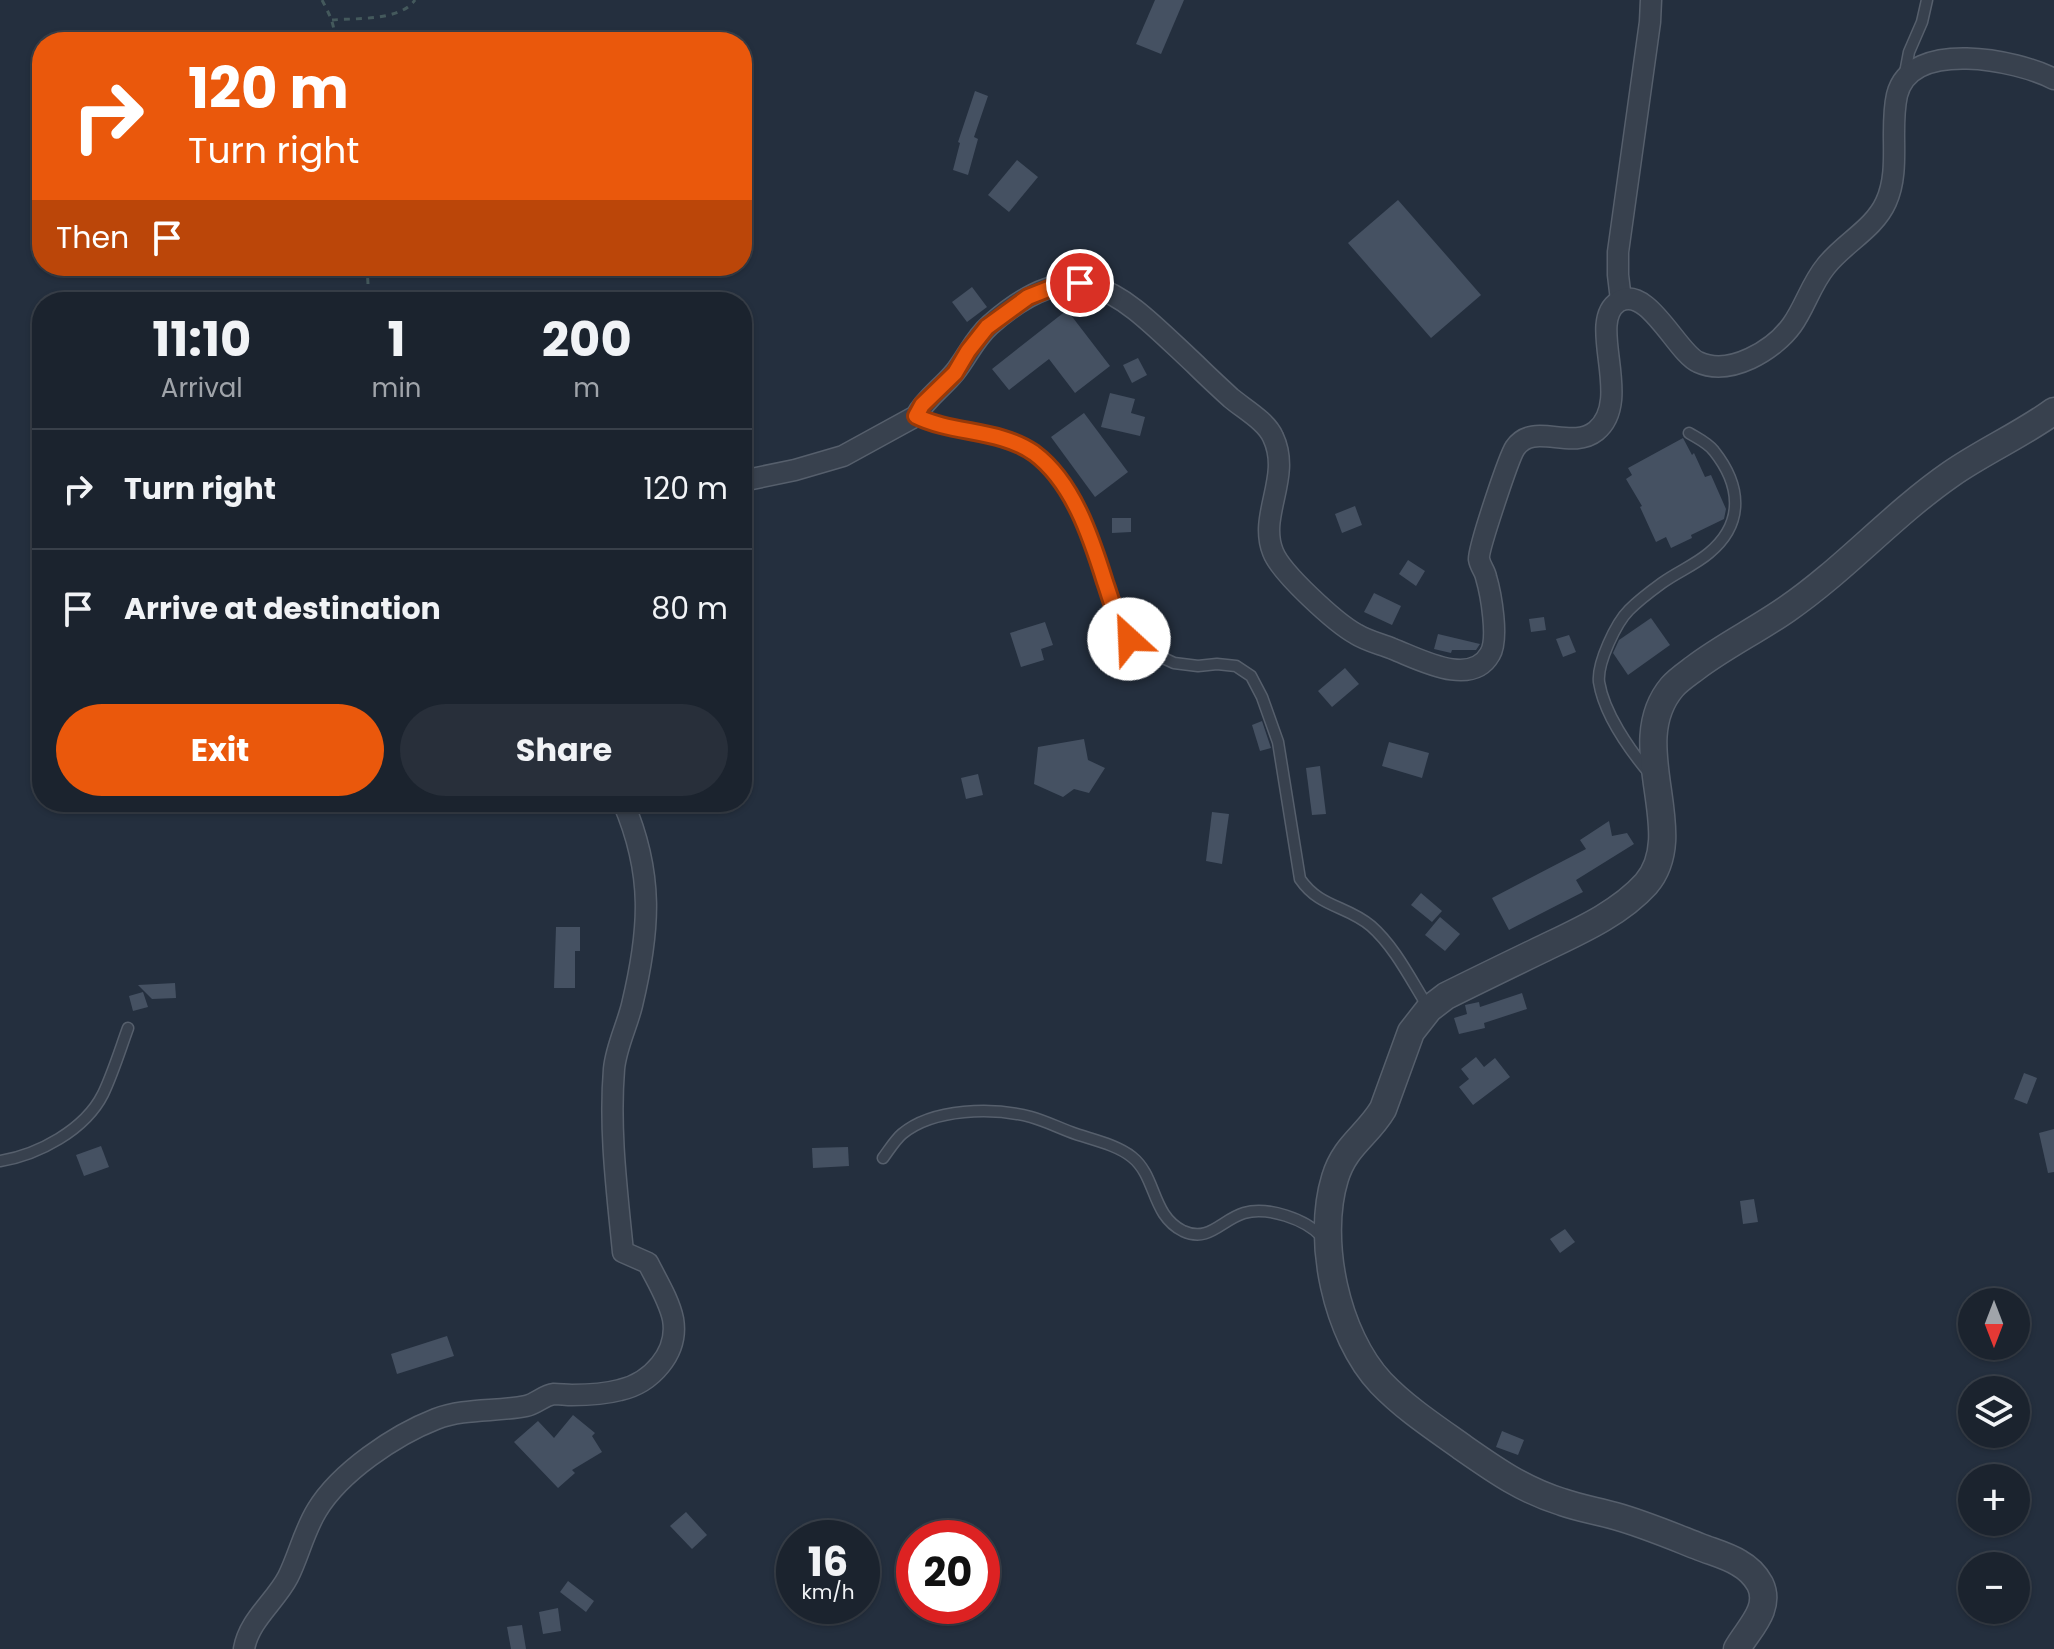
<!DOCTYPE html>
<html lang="en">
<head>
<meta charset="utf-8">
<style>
  body { margin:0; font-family:Poppins,sans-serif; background:#282f3a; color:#f1f3f6; height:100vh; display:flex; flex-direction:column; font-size:30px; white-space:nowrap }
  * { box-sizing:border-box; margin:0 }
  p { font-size:26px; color:#a0a4aa }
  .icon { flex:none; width:44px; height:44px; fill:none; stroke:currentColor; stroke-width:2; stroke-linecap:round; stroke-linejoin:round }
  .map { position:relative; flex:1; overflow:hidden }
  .drawer { position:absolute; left:32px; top:292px; width:720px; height:520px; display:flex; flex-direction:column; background:#1b232e; border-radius:32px; box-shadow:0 2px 6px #0004,0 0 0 2px #39404a }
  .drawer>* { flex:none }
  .hud { position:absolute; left:32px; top:32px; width:720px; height:244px; border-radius:32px; box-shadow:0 2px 6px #0004,0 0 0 2px #39404a; background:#ea580c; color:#fff; overflow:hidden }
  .needle { width:52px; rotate:180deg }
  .tools { position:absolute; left:1958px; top:1288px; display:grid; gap:16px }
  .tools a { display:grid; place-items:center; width:72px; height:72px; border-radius:50%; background:#1b232e; box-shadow:0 2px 6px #0004,0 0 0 2px #39404a; font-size:40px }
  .speed { position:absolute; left:776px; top:1520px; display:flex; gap:16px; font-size:40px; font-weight:700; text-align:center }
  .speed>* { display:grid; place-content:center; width:104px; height:104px; border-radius:50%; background:#1b232e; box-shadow:0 2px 6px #0004,0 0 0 2px #39404a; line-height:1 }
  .speed small { font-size:20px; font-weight:400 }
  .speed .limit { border:12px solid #d22; background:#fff; color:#111 }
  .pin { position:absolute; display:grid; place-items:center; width:68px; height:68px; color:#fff; margin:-34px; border:4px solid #fff; border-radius:50%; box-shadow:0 2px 8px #0007 }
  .me { position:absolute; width:88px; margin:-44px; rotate:335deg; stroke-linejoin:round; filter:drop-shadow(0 0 6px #0008) }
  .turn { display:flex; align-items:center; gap:28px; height:168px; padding:0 24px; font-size:36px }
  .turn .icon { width:104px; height:104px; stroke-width:2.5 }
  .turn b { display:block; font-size:56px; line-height:68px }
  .then { display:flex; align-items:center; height:76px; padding:0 24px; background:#0003; gap:16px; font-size:30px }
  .eta { display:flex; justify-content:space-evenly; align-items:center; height:136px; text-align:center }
  .eta b { font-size:48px; font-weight:700; line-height:56px }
  .action { display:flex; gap:16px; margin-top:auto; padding:16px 24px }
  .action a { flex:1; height:92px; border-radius:48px; background:#ea580c; color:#fff; font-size:32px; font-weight:700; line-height:92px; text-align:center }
  .action a+a { background:#282f3a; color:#f1f3f6 }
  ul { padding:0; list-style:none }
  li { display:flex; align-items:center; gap:24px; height:120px; padding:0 24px; border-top:2px solid #39404a }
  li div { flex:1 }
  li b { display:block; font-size:30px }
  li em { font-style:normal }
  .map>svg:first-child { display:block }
  .building { fill:#455162 }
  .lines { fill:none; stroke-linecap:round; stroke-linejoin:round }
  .service-casing { stroke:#565f6c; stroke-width:13 }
  .minor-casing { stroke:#565f6c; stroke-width:23 }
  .tertiary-casing { stroke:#565f6c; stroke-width:29 }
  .path { stroke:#44595c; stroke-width:3; stroke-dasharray:6 6; stroke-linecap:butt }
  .service { stroke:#38414e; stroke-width:10 }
  .minor { stroke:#38414e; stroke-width:20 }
  .tertiary { stroke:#38414e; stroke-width:26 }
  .route-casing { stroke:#983908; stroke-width:20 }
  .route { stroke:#ea580c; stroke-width:14 }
</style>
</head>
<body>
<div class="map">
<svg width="2054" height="1649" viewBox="0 0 2054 1649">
  <rect width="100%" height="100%" fill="#242f3e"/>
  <g class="building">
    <path d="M 1155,0 L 1184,0 L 1161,54 L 1136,44 Z"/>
    <path d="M 975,91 L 988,96 L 974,137 L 978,139 L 968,175 L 953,170 L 960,143 L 958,142 Z"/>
    <path d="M 1017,160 L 1038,177 L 1009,212 L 988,195 Z"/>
    <path d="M 1398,200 L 1481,295 L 1431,338 L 1348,243 Z"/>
    <path d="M 972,287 L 987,307 L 967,322 L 952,302 Z"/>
    <path d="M 1067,310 L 1110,366 L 1075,393 L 1049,359 L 1009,390 L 992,369 Z"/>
    <path d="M 1138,358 L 1147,375 L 1132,383 L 1123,365 Z"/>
    <path d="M 1110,393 L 1135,399 L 1131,413 L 1145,417 L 1140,436 L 1101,427 Z"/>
    <path d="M 1084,413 L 1128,472 L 1095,497 L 1051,437 Z"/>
    <path d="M 1683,438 L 1692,455 L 1694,453 L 1705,477 L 1711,475 L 1726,509 L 1724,519 L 1691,535 L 1692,538 L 1671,548 L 1666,537 L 1656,542 L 1640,507 L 1642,506 L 1626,479 L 1632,475 L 1628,468 Z"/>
    <path d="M 1355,506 L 1362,525 L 1342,533 L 1335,514 Z"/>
    <path d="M 1112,518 L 1131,518 L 1131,532 L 1112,533 Z"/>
    <path d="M 1408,560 L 1425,571 L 1416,586 L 1399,574 Z"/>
    <path d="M 1374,593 L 1401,606 L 1392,625 L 1364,612 Z"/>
    <path d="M 1544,617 L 1546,630 L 1531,632 L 1529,619 Z"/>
    <path d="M 1651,618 L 1670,645 L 1628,675 L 1613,653 L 1619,640 Z"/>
    <path d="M 1045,622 L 1053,645 L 1041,649 L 1044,660 L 1021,667 L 1010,633 Z"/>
    <path d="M 1438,634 L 1480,644 L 1476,650 L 1452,650 L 1451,653 L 1434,649 Z"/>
    <path d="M 1569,635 L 1576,652 L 1563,657 L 1556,639 Z"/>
    <path d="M 1345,668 L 1359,684 L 1332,707 L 1318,691 Z"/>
    <path d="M 1262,721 L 1271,748 L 1260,751 L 1252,725 Z"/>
    <path d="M 1084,739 L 1088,760 L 1105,768 L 1089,793 L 1074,789 L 1063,797 L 1034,784 L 1038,747 Z"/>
    <path d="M 1389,742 L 1429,753 L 1422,778 L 1382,766 Z"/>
    <path d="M 1320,766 L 1326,814 L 1312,815 L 1306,768 Z"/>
    <path d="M 978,774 L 983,795 L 966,799 L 961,778 Z"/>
    <path d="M 1212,812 L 1229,814 L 1222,864 L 1206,861 Z"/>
    <path d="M 1609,821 L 1612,836 L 1627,833 L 1634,844 L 1576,880 L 1583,892 L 1509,930 L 1492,898 L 1586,849 L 1580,840 Z"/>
    <path d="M 1421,893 L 1442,911 L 1432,922 L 1411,905 Z"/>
    <path d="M 1440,917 L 1460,934 L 1445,951 L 1425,935 Z"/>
    <path d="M 556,927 L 580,927 L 580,951 L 575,951 L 575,988 L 554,988 Z"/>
    <path d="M 175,983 L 176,998 L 152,999 L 138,985 Z"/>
    <path d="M 143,992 L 148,1007 L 133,1011 L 129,996 Z"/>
    <path d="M 1522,993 L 1527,1009 L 1484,1023 L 1485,1028 L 1459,1034 L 1454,1018 L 1467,1014 L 1465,1005 L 1479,1002 L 1480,1007 Z"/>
    <path d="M 1476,1057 L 1484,1067 L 1495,1058 L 1510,1077 L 1473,1105 L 1459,1087 L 1469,1079 L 1461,1069 Z"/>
    <path d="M 2024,1073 L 2037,1078 L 2027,1104 L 2014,1099 Z"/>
    <path d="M 2054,1129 L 2054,1172 L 2048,1173 L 2039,1133 Z"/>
    <path d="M 101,1146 L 109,1167 L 84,1176 L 76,1155 Z"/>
    <path d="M 848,1147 L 849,1166 L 813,1168 L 812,1148 Z"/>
    <path d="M 1754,1199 L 1758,1222 L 1743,1224 L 1740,1201 Z"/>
    <path d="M 1565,1229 L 1575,1242 L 1560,1253 L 1550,1239 Z"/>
    <path d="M 447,1336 L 454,1356 L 397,1374 L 391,1354 Z"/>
    <path d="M 573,1415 L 595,1433 L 592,1436 L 602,1452 L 572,1470 L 575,1473 L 558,1488 L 514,1442 L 538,1421 L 554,1438 Z"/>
    <path d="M 1502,1431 L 1524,1440 L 1518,1455 L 1496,1447 Z"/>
    <path d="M 686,1512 L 707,1535 L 692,1549 L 670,1526 Z"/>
    <path d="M 568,1581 L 594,1601 L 586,1612 L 560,1592 Z"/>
    <path d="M 558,1608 L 561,1631 L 543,1634 L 539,1612 Z"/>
    <path d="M 522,1625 L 526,1649 L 511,1649 L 507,1627 Z"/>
  </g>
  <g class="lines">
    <g class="service-casing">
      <g id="service">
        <path d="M 1904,78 L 1909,52 L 1922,22 L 1927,0"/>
        <path d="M 916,416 L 930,423 L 1001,438 L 1033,452 L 1054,472 L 1074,502 L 1093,547 L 1119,625 L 1129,639 L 1146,650 L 1174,663 L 1198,666 L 1217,664 L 1236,666 L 1251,676 L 1262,697 L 1278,742 L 1300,879 C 1320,908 1346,905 1371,926 C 1395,947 1411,980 1428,1007"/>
        <path d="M 1649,773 C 1629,749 1604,713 1599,682 C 1597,663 1616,623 1629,610 C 1639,600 1651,591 1662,583 C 1677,572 1695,565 1709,553 C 1745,523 1741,485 1714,451 C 1708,443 1697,438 1689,433"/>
        <path d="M 883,1158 C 889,1150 895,1140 902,1134 C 933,1108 993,1107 1031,1117 C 1046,1121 1061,1129 1076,1134 C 1094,1140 1117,1145 1132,1157 C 1157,1177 1151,1215 1183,1231 C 1209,1243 1221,1220 1244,1213 C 1267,1206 1306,1219 1322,1237"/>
        <path d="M 0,1161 C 38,1155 85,1130 103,1094 C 113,1073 120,1050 128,1028"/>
      </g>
    </g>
    <g class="minor-casing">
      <g id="minor">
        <path d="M 1621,300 L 1618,275 L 1618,252 L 1650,22 L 1651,0"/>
        <path d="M 742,481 L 795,470 L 843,456 L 916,416 C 926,398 942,388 955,372 C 967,357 975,338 990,325 C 1082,244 1123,297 1195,364 C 1207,376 1219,387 1231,398 C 1244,409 1266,421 1273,437 C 1292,477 1258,515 1273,552 C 1281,573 1336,623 1356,634 C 1367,641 1381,644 1393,649 C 1419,659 1471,688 1490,654 C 1499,639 1491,594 1486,577 C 1485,571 1480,566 1479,559 C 1478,549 1509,457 1515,448 C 1533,421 1571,451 1596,431 C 1634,400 1586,323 1618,302 C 1647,283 1677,353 1698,362 C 1730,377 1774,350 1792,325 C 1805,307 1811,284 1826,266 C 1844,243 1874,229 1886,202 C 1901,169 1889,130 1897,95 C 1911,38 2017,60 2054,79"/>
        <path d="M 244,1649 C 249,1620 275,1602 288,1577 C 299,1555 304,1531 317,1510 C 340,1472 395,1435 436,1419 C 465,1408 496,1412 526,1406 C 536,1404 544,1395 554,1394 C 560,1394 566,1395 572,1395 C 587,1395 605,1394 620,1390 C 651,1383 679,1353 673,1319 C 669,1300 657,1281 648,1263 L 623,1252 C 617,1191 609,1130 614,1069 C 616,1047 627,1026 632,1005 C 650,930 654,874 623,802"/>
      </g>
    </g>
    <g class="tertiary-casing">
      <path id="tertiary" d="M 1737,1649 C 1748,1629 1772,1609 1760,1584 C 1755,1575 1748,1568 1739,1563 C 1728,1556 1713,1552 1700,1547 C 1672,1536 1644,1524 1615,1516 C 1597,1511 1579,1508 1562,1502 C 1523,1490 1495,1470 1462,1447 C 1434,1427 1405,1408 1381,1383 C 1336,1335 1316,1240 1335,1178 C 1345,1145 1367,1136 1383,1109 L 1411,1032 L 1429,1009 L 1446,996 C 1476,981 1507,966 1538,951 C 1575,933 1618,915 1646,884 C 1691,832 1623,745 1672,687 C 1678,680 1687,674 1695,668 C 1724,646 1757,630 1787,609 C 1845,569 1892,515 1951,474 C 1984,451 2021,435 2054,411"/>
    </g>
    <g class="path">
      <path d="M 322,0 C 329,14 336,25 334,42"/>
      <path d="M 332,20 C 357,18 400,21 415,0"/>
      <path d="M 367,266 L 369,302"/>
    </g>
    <use href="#service" class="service"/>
    <use href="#minor" class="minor"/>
    <use href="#tertiary" class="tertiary"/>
  </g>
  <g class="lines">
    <g class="route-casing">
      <path id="route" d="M 1080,283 L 1061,284 L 1028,297 L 987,327 L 968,351 L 955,373 L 922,405 L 916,416 C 952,434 1000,429 1034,453 C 1073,482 1091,537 1105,582 C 1112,602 1116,621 1129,639"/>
    </g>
    <use href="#route" class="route"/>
  </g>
</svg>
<div class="tools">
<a><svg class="needle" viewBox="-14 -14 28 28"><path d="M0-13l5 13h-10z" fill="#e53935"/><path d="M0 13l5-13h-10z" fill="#a0a4aa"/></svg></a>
<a><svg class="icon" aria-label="layers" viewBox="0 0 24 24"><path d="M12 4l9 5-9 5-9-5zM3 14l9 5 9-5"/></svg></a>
<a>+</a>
<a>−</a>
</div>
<div class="speed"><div>16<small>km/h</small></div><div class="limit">20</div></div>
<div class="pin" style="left:1080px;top:283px;background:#d93025"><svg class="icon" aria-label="arrive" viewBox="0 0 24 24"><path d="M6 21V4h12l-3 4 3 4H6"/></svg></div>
<svg class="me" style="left:1129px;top:639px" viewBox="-20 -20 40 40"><circle r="19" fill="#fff"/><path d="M0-13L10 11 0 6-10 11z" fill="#ea580c"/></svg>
<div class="hud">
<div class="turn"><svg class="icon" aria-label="right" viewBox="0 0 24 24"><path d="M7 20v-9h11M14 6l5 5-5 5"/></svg><div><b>120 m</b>Turn right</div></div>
<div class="then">Then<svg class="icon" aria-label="arrive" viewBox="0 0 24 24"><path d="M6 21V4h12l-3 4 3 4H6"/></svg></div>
</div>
<section class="drawer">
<div class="eta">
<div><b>11:10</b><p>Arrival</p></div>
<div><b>1</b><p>min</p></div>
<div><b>200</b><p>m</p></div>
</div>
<ul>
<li><svg class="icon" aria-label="right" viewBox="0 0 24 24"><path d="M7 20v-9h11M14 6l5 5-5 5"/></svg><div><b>Turn right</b></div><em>120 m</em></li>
<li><svg class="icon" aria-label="arrive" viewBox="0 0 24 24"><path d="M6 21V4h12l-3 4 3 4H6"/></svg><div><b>Arrive at destination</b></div><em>80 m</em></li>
</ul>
<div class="action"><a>Exit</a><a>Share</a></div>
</section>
</div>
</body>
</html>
